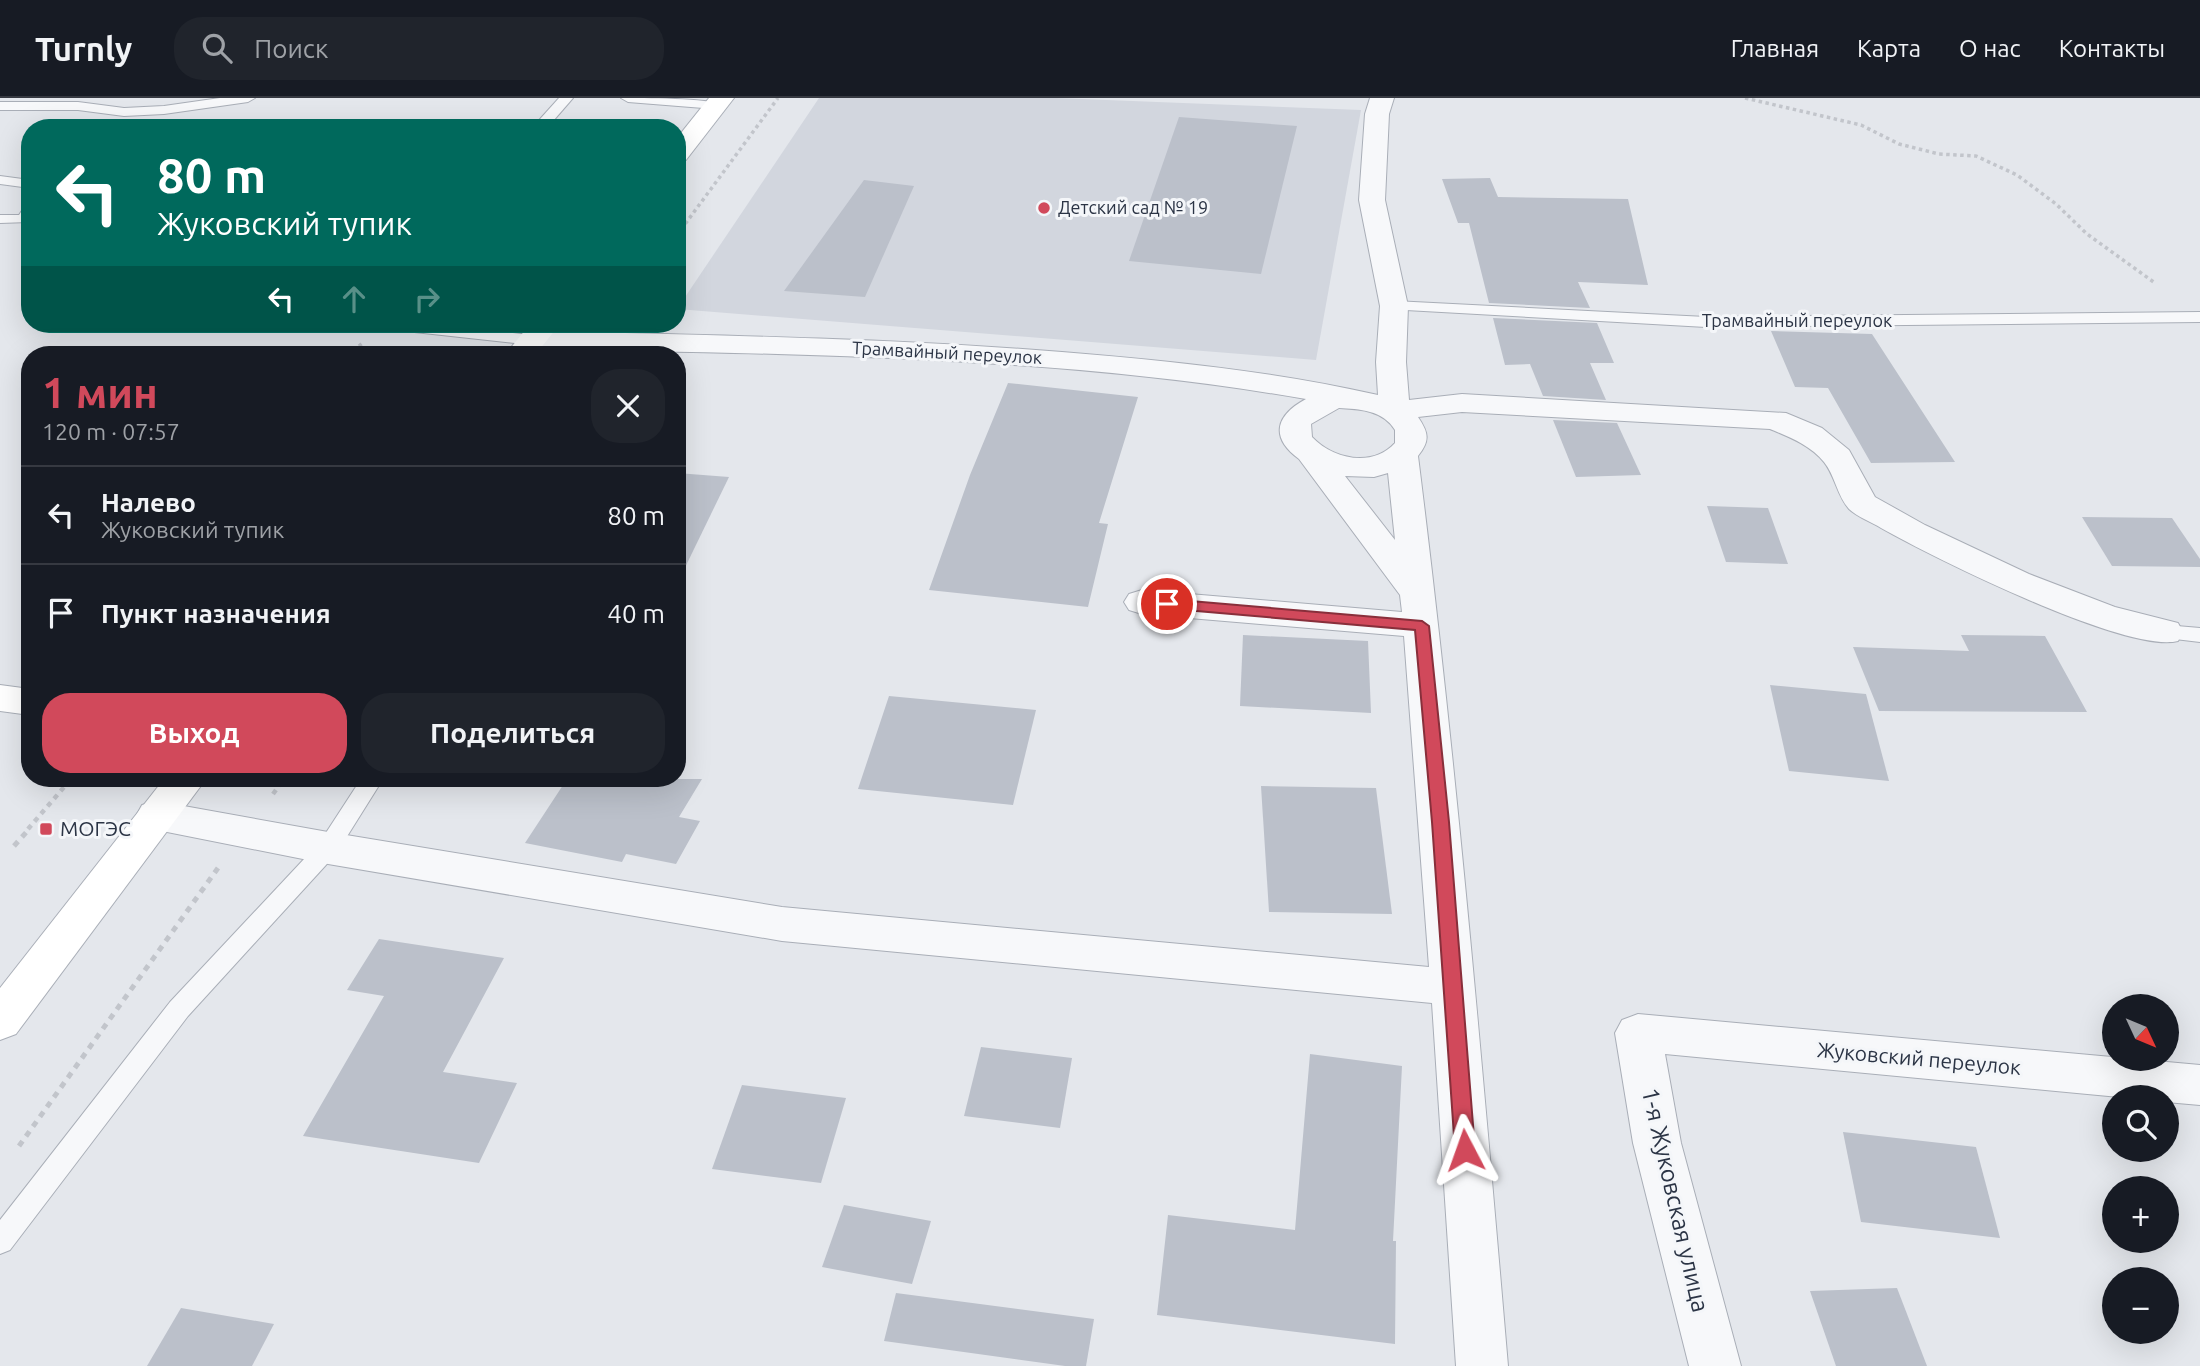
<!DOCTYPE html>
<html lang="ru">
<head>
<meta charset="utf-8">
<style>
  body { margin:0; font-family:Ubuntu,sans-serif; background:#20242c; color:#f1f3f6; height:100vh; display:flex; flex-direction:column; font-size:26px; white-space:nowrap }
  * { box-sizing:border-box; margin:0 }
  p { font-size:23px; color:#9ea1a6 }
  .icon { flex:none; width:38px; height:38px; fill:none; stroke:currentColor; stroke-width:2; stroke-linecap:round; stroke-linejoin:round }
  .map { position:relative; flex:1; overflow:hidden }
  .sheet { position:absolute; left:21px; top:248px; width:665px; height:441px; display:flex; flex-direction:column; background:#171b24; border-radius:28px; box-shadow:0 7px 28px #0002 }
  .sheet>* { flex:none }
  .guide { position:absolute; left:21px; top:21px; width:665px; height:214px; border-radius:28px; box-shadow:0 7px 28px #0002; background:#00695c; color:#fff; overflow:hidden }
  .needle { width:46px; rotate:134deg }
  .buttons { position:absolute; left:2102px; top:896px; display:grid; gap:14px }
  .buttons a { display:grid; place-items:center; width:77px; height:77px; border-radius:50%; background:#171b24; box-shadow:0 7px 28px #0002; font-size:35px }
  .pin { position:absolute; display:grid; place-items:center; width:60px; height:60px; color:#fff; margin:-30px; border:4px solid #fff; border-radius:50%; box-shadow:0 2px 7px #0007 }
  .me { position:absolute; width:77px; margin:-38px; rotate:356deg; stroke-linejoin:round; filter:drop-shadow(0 0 5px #0008) }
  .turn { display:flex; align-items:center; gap:24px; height:147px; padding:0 21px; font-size:32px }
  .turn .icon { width:91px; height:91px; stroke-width:2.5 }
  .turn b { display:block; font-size:49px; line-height:60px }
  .lanes { display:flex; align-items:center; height:66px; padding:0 21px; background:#0003; justify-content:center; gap:35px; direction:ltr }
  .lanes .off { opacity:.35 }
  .round { display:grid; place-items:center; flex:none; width:74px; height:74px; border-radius:28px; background:#20242c }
  .headline { display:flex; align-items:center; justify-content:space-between; height:119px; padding:0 21px }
  h1 { font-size:42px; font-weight:700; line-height:52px; color:#d1495b }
  .cta { display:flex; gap:14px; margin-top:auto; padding:14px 21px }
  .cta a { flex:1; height:80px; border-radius:28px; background:#d1495b; color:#fff; font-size:28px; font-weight:700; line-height:80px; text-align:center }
  .cta a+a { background:#20242c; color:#f1f3f6 }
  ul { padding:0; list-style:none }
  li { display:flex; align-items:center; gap:21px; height:98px; padding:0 21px; border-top:2px solid #363941 }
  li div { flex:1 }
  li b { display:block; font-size:26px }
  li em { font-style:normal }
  header { display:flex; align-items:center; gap:42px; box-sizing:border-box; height:98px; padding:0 35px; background:#171b24; border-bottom:2px solid #363941 }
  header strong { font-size:33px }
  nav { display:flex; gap:38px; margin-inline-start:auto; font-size:24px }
  .search { width:490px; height:63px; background:#20242c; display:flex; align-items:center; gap:18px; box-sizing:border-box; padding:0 24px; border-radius:28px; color:#9ea1a6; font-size:26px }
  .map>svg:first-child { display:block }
  .built { fill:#d2d6de }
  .building { fill:#bbc0ca }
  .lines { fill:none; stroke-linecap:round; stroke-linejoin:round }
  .lane-casing { stroke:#a9aeb7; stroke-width:2 }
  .street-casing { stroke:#a9aeb7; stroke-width:2 }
  .secondary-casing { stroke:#a9aeb7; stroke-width:2 }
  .path-far2 { stroke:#c2c5cb; stroke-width:3.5; stroke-dasharray:3.5 3.5; stroke-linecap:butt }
  .path-far1 { stroke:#c2c5cb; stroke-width:4.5; stroke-dasharray:5 5; stroke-linecap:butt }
  .path { stroke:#c2c5cb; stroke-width:5; stroke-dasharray:6 6; stroke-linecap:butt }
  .lane { fill:#f7f8fa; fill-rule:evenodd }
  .street { fill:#f7f8fa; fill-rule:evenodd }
  .secondary { fill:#fff; fill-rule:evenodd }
  .route { fill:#d1495b; stroke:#882f3b; stroke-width:2 }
  .poi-dot { fill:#d1495b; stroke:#f4f6f9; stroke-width:2.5 }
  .labels { text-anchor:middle; stroke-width:6; stroke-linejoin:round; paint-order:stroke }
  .far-poi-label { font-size:18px; fill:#2b3445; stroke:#f4f6f9; text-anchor:start }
  .far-street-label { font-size:18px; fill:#2b3445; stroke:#f4f6f9 }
  .poi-label { font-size:21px; fill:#2b3445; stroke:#f4f6f9; text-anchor:start }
  .street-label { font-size:21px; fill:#2b3445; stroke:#f4f6f9 }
  .near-street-label { font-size:24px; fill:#2b3445; stroke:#f4f6f9 }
</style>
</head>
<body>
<header>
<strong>Turnly</strong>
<div class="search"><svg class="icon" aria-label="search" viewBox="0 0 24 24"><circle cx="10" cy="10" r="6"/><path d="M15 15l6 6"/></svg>Поиск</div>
<nav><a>Главная</a><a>Карта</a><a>О нас</a><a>Контакты</a></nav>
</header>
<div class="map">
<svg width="2200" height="1268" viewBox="0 0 2200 1268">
  <rect width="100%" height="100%" fill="#e4e7ec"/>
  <path class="built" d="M 819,0 L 1056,0 L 1361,12 L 1316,262 L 677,211 Z"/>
  <g class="building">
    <path d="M 1179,19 L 1297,28 L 1261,176 L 1129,163 Z"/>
    <path d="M 1490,80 L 1498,99 L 1628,101 L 1648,187 L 1578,184 L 1590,210 L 1489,205 L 1469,125 L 1458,125 L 1442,81 Z"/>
    <path d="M 864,82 L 914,88 L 865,199 L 784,193 Z"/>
    <path d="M 1493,220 L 1597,225 L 1614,265 L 1590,265 L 1606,302 L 1543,298 L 1530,266 L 1505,267 Z"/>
    <path d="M 1771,233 L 1872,236 L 1955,364 L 1871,365 L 1828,290 L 1795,289 Z"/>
    <path d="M 1008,285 L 1138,299 L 1099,425 L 1108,426 L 1088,509 L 929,492 L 970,377 Z"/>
    <path d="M 1553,322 L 1617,325 L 1641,377 L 1576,379 Z"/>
    <path d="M 677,375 L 729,379 L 677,486 Z"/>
    <path d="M 1707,408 L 1768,410 L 1788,466 L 1726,464 Z"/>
    <path d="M 2082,419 L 2172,420 L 2200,461 L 2200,469 L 2112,468 Z"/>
    <path d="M 1243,537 L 1368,543 L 1371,615 L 1240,608 Z"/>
    <path d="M 1961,537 L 2045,538 L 2087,614 L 1879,613 L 1853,549 L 1969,553 Z"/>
    <path d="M 1770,587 L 1866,596 L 1889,683 L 1789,673 Z"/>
    <path d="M 889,598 L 1036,612 L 1013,707 L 858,691 Z"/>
    <path d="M 567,681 L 702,681 L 679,719 L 700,723 L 676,766 L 626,756 L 622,764 L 525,745 Z"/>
    <path d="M 1261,688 L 1376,690 L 1392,816 L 1269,814 Z"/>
    <path d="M 379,841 L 504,860 L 443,974 L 517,985 L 479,1065 L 303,1038 L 384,898 L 347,892 Z"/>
    <path d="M 981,949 L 1072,960 L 1060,1030 L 964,1018 Z"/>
    <path d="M 1310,956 L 1402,968 L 1393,1143 L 1396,1143 L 1395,1246 L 1157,1217 L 1168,1117 L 1295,1132 Z"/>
    <path d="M 742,987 L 846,1000 L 821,1085 L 712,1071 Z"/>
    <path d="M 1843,1034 L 1976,1049 L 2000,1140 L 1861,1124 Z"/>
    <path d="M 844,1107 L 931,1123 L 912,1186 L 822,1169 Z"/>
    <path d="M 1897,1190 L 1927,1268 L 1836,1268 L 1810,1193 Z"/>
    <path d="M 896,1195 L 1094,1221 L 1086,1268 L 1065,1268 L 884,1243 Z"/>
    <path d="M 181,1210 L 274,1226 L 252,1268 L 147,1268 Z"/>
  </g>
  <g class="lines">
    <g class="lane-casing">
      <g id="lane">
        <path d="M 220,0 L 255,0 L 248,4 L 164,16 L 124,18 L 78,12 L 0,12 L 0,4 L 78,4 L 124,10 L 164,8 Z"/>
        <path d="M 559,0 L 573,0 L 547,30 L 532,30 Z"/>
        <path d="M 621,0 C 642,0 709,0 723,7 L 716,11 L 628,4 Z"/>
        <path d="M 0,78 L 30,82 L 30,90 L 0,86 Z"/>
        <path d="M 30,107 L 29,124 L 0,125 L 0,117 L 19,117 L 25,108 Z"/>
        <path d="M 1394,203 L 1706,219 L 2200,214 L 2200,224 L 1706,229 L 1388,211 L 1386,208 Z"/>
        <path d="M 379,226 L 428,226 L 532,237 L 540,242 L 532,247 L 387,231 Z"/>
        <path d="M 2165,527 L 2200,530 L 2200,544 L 2158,539 L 2155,534 L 2158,529 Z"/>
        <path d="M 361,681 L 383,681 L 336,756 L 188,918 L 10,1152 L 0,1156 L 0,1122 L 170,904 L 320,744 Z"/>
      </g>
    </g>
    <g class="street-casing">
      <g id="street">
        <path d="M 1370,0 L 1394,0 L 1389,16 L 1385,102 L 1408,208 L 1406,264 L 1409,302 L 1462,296 L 1786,315 L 1822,330 L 1849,352 L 1875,399 L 1925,427 L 2029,476 L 2115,509 L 2178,525 L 2183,534 L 2178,543 C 2127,556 1932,459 1881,430 C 1872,424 1857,419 1849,411 C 1837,398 1835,377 1824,364 C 1810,347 1789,339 1770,331 L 1462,314 L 1418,319 C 1429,335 1430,343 1418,358 C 1456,660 1482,964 1508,1268 L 1456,1268 L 1432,905 L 782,843 L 328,766 L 142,729 L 136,718 L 142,707 L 156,703 L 328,734 L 782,809 L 1429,869 L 1404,538 L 1142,516 L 1129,512 L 1124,504 L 1129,496 L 1142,492 L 1402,514 L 1400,497 L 1299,361 C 1269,339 1276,317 1306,301 C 1051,257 790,256 532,251 L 522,248 L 517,242 L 522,236 L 532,233 C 709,237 886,240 1062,254 C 1170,263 1272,273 1378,297 L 1376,264 L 1380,208 L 1359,102 L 1365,16 ZM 1339,310 C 1359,311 1383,312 1395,332 L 1395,345 C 1372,370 1333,361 1312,339 L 1311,326 ZM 1388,375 L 1395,442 L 1345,378 L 1374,379 Z"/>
        <path d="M 1638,916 L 2200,967 L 2200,1007 L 2166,1004 L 2166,999 L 2119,999 L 1665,956 L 1681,1045 L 1741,1268 L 1689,1268 L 1633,1045 L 1615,935 L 1622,922 Z"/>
      </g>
    </g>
    <g class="secondary-casing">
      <g id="secondary">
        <path d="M 709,0 L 734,0 L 686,62 L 677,65 L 677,40 Z"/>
        <path d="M 530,226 L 560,226 L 535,257 L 505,257 Z"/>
        <path d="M 0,587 L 30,591 L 30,617 L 0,613 Z"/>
        <path d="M 164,681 L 206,681 L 16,936 L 0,942 L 0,890 Z"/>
      </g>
    </g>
    <g class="path-far2">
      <path d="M 1745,0 L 1861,27 L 1899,46 L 1939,56 L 1976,58 L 2017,77 L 2056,106 L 2087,136 L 2155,185"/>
      <path d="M 677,137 L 778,0"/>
      <path d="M 348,257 L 364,244"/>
    </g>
    <g class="path-far1">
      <path d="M 273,696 L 284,681"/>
      <path d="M 28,731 L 71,681"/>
    </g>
    <g class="path">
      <path d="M 14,748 L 30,730"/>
      <path d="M 19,1048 L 218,770"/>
    </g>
    <use href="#lane" class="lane"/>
    <use href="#street" class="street"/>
    <use href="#secondary" class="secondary"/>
  </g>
  <path class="route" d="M 1167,501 L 1422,523 L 1429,528 L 1449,724 L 1475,1052 L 1472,1058 L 1465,1060 L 1458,1058 L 1455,1052 L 1432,724 L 1415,532 L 1162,510 L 1160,506 Z"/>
  <g class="poi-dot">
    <circle cx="1044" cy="110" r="7"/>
    <rect x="39" y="724" width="14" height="14" rx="3.5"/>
  </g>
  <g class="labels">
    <g class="far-poi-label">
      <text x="1058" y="116">Детский сад № 19</text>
    </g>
    <g class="far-street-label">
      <text x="1797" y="229">Трамвайный переулок</text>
      <text transform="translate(947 255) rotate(3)" y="6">Трамвайный переулок</text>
    </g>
    <g class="poi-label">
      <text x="60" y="738">МОГЭС</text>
    </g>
    <g class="street-label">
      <text transform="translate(1919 961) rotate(5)" y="7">Жуковский переулок</text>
    </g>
    <g class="near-street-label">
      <text transform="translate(1675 1102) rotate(77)" y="8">1-я Жуковская улица</text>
    </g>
  </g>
</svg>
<div class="buttons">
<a><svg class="needle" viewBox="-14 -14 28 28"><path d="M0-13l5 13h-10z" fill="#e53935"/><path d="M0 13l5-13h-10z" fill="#9ea1a6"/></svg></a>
<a><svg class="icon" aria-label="search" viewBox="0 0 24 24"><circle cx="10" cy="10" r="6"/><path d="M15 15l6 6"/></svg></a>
<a>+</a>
<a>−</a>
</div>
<div class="pin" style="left:1167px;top:506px;background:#d93025"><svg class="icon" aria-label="arrive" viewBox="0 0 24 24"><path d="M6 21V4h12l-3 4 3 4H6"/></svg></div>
<svg class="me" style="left:1465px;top:1052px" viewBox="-20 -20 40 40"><path d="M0-17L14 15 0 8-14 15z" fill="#d1495b" stroke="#fff" stroke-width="4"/></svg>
<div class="guide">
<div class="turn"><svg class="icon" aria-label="left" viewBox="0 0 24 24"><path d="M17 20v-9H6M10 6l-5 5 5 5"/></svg><div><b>80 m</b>Жуковский тупик</div></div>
<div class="lanes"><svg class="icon" aria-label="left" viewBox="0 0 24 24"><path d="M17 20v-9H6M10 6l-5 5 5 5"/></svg><svg class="icon off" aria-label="ahead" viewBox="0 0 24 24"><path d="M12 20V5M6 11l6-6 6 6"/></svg><svg class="icon off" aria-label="right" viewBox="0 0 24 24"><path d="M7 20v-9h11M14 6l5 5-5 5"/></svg></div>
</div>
<section class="sheet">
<div class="headline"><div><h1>1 мин</h1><p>120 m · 07:57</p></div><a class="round"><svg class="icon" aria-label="close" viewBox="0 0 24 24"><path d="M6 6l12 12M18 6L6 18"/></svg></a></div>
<ul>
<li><svg class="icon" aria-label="left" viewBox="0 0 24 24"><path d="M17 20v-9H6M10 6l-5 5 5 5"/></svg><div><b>Налево</b><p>Жуковский тупик</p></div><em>80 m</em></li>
<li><svg class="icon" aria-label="arrive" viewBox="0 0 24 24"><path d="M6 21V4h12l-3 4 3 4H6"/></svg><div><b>Пункт назначения</b></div><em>40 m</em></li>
</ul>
<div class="cta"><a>Выход</a><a>Поделиться</a></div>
</section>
</div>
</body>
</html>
